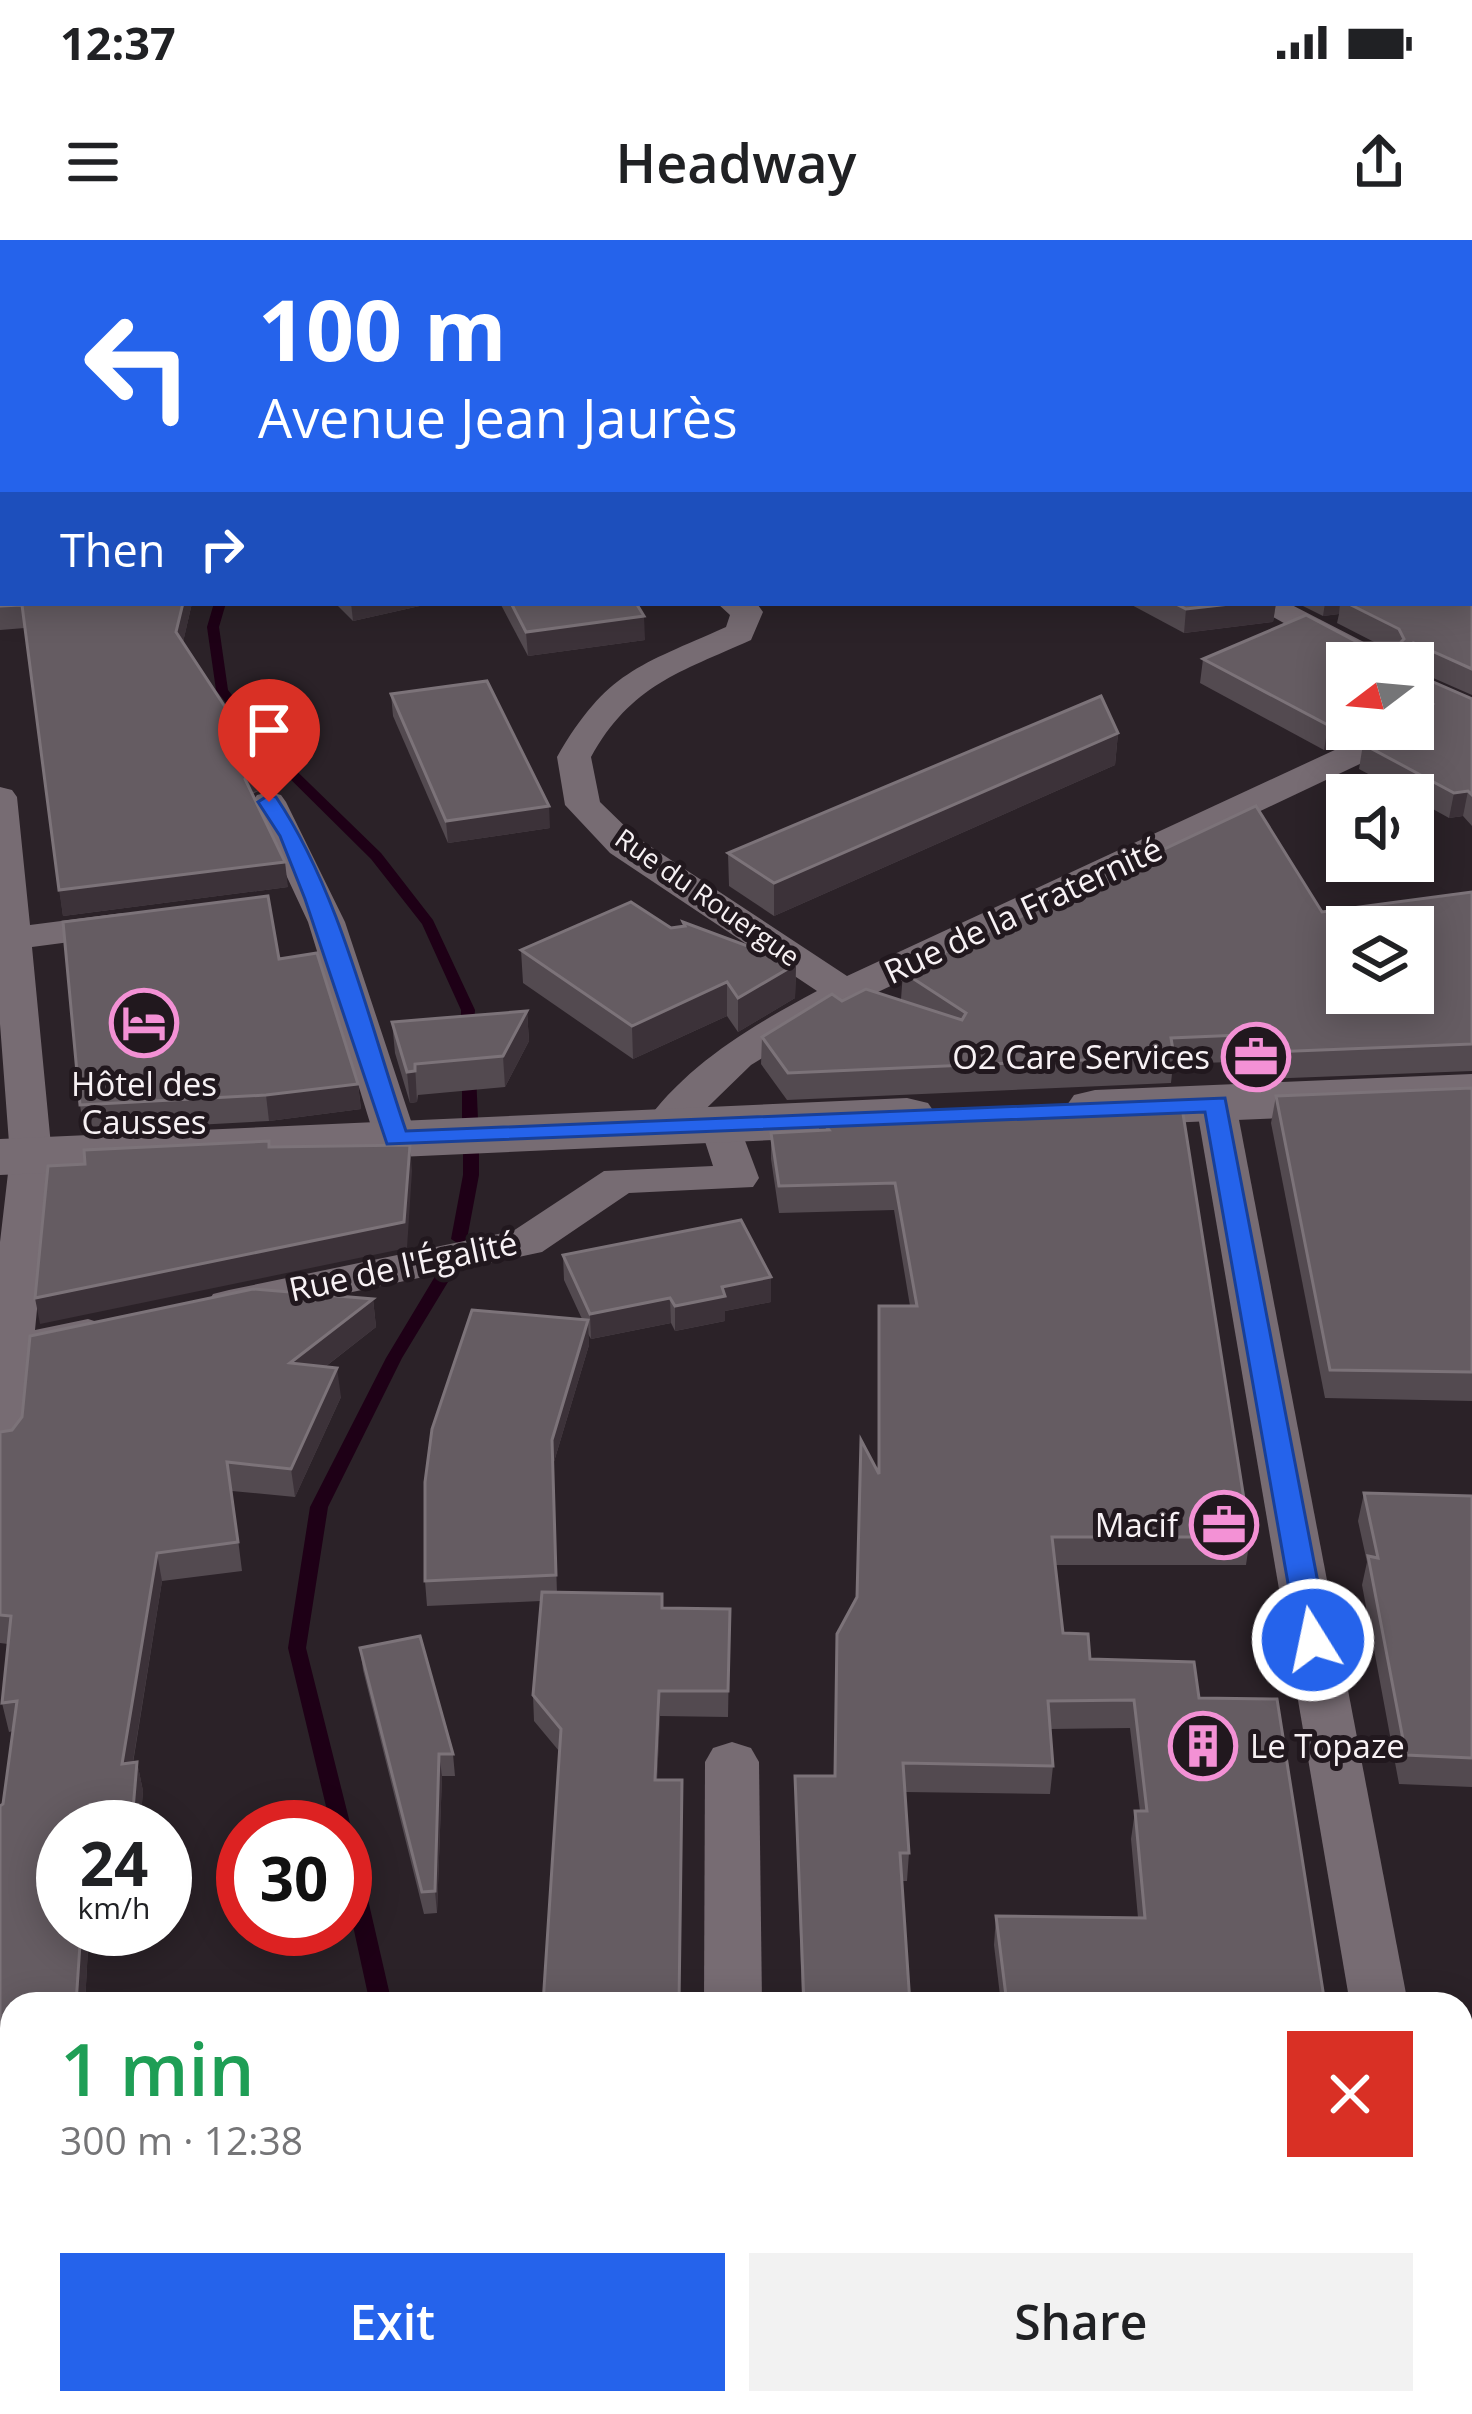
<!DOCTYPE html>
<html lang="en">
<head>
<meta charset="utf-8">
<style>
  body { margin:0; font-family:"Open Sans",sans-serif; background:#f2f2f2; color:#202124; height:100vh; display:flex; flex-direction:column; font-size:45px; white-space:nowrap }
  * { box-sizing:border-box; margin:0 }
  p { font-size:39px; color:#757577 }
  .icon { flex:none; width:66px; height:66px; fill:none; stroke:currentColor; stroke-width:2; stroke-linecap:round; stroke-linejoin:round }
  .map { position:relative; flex:1; overflow:hidden }
  .sheet { position:absolute; left:0px; top:1752px; width:1473px; height:423px; display:flex; flex-direction:column; background:#fff; border-radius:36px 36px 0 0; box-shadow:0 6px 30px #0003 }
  .sheet>* { flex:none }
  .hud { position:absolute; left:0px; top:0px; width:1473px; height:366px; box-shadow:0 6px 30px #0003; background:#2563eb; color:#fff; overflow:hidden }
  .needle { width:78px; rotate:254deg }
  .controls { position:absolute; left:1326px; top:402px; display:grid; gap:24px }
  .controls a { display:grid; place-items:center; width:108px; height:108px; border-radius:0px; background:#fff; box-shadow:0 6px 30px #0003; font-size:60px }
  .speed { position:absolute; left:36px; top:1560px; display:flex; gap:24px; font-size:60px; font-weight:700; text-align:center }
  .speed>* { display:grid; place-content:center; width:156px; height:156px; border-radius:50%; background:#fff; box-shadow:0 6px 30px #0003; line-height:1 }
  .speed small { font-size:30px; font-weight:400 }
  .speed .limit { border:18px solid #d22; background:#fff; color:#111 }
  .pin { position:absolute; display:grid; place-items:center; width:102px; height:102px; color:#fff; margin:-123px -51px; border-radius:50% 50% 50% 0; rotate:-45deg; box-shadow:0 0 12px #0007 }
  .pin .icon { rotate:45deg }
  .me { position:absolute; width:132px; margin:-66px; rotate:350deg; stroke-linejoin:round; filter:drop-shadow(0 0 9px #0008) }
  .turn { display:flex; align-items:center; gap:42px; height:252px; padding:0 60px; font-size:54px }
  .turn .icon { width:156px; height:156px; stroke-width:2.5 }
  .turn b { display:block; font-size:84px; line-height:102px }
  .then { display:flex; align-items:center; height:114px; padding:0 60px; background:#0003; gap:24px; font-size:45px }
  .round { display:grid; place-items:center; flex:none; width:126px; height:126px; border-radius:0px; background:#f2f2f2 }
  .head { display:flex; align-items:center; justify-content:space-between; height:204px; padding:0 60px }
  h1 { font-size:72px; font-weight:600; line-height:90px; color:#1e9e55 }
  .action { display:flex; gap:24px; margin-top:auto; padding:24px 60px }
  .action a { flex:1; height:138px; border-radius:0px; background:#2563eb; color:#fff; font-size:48px; font-weight:600; line-height:138px; text-align:center }
  .action a+a { background:#f2f2f2; color:#202124 }
  .status { display:flex; justify-content:space-between; align-items:center; height:84px; padding:0 60px; background:#fff; direction:ltr }
  .status svg { height:33px; fill:currentColor }
  header { display:flex; justify-content:space-between; align-items:center; height:156px; padding:0 60px; background:#fff; font-size:54px; font-weight:600 }
  .map>svg:first-child { display:block }
  .lines { fill:none; stroke-linecap:round; stroke-linejoin:round }
  .stream { fill:#1e0016; fill-rule:evenodd }
  .minor { fill:#776c73; fill-rule:evenodd }
  .secondary { fill:#776c73; fill-rule:evenodd }
  .wall { fill:#534a50 }
  .shaded-wall { fill:#3c3239 }
  .building { fill:#655c62; stroke:#7c7379; stroke-width:3; fill-rule:evenodd }
  .route { fill:#2563eb; stroke:#184099; stroke-width:3 }
  .labels { text-anchor:middle; stroke-width:10; stroke-linejoin:round; paint-order:stroke }
  .far-street-label { font-size:27px; fill:#f7f1f4; stroke:#21181e }
  .street-label { font-size:33px; fill:#f7f1f4; stroke:#21181e }
  .poi-label { font-size:33px; fill:#f7f1f4; stroke:#21181e; text-anchor:end }
</style>
</head>
<body>
<div class="status"><b>12:37</b><svg viewBox="0 0 49 12"><path d="M0 12V9h3v3zM5 12V6h3v6zM10 12V3h3v9zM15 12V0h3v12zM26 1h20v11H26zM47 4h2v5h-2z"/></svg></div>
<header><svg class="icon" aria-label="menu" viewBox="0 0 24 24"><path d="M4 6h16M4 12h16M4 18h16"/></svg>Headway<svg class="icon" aria-label="share" viewBox="0 0 24 24"><path d="M12 15V3M7 8l5-5 5 5M5 13v7h14v-7"/></svg></header>
<div class="map">
<svg width="1472" height="2174" viewBox="0 0 1472 2174">
  <rect width="100%" height="100%" fill="#2b2228"/>
  <g class="lines">
    <g class="stream">
      <path d="M 214,363 L 226,363 L 219,387 L 228,450 L 274,509 L 381,613 L 433,680 L 475,770 L 473,798 L 463,798 L 461,795 L 461,770 L 422,684 L 371,619 L 266,515 L 216,450 L 207,387 Z"/>
      <path d="M 469,829 L 476,833 L 478,880 L 470,885 L 462,880 L 462,833 Z"/>
      <path d="M 471,905 L 479,910 L 479,935 L 467,999 L 459,1004 L 451,999 L 463,935 L 463,910 Z"/>
      <path d="M 443,1032 L 451,1037 L 402,1118 L 328,1267 L 306,1408 L 351,1587 L 345,1594 L 345,1587 L 331,1587 L 288,1408 L 310,1267 L 386,1118 L 437,1033 Z"/>
      <path d="M 345,1595 L 352,1597 L 355,1603 L 392,1764 L 370,1764 L 345,1649 Z"/>
      <rect x="402" y="2163" width="24" height="11"/>
    </g>
    <g class="minor">
      <path d="M 694,0 L 727,0 L 729,3 L 696,3 Z"/>
      <path d="M 717,363 L 758,365 L 763,372 L 751,400 C 680,432 631,445 591,517 L 600,562 L 636,597 L 847,736 L 1380,489 L 1413,489 L 1413,480 L 1424,489 L 1419,496 L 842,769 L 751,825 L 679,895 L 664,898 L 649,895 L 643,886 C 685,825 753,785 817,751 L 610,613 L 565,565 L 557,517 C 607,431 639,426 726,387 L 730,375 Z"/>
      <path d="M 1248,363 L 1288,363 L 1391,416 L 1396,423 L 1355,423 Z"/>
      <path d="M 0,547 L 12,550 L 17,557 L 30,685 L 123,673 L 136,676 L 142,684 L 136,692 L 123,695 L 32,707 L 52,916 L 35,1090 L 88,1079 L 104,1084 L 111,1094 L 104,1104 L 32,1120 L 24,1203 L 17,1214 L 0,1219 L 0,1002 L 10,916 L 0,784 Z"/>
      <path d="M 269,552 L 281,555 L 286,562 L 345,682 L 417,899 L 411,908 L 396,911 L 381,908 L 375,899 L 308,682 L 252,562 L 257,555 Z"/>
      <path d="M 1216,852 L 1230,855 L 1236,864 L 1408,1764 L 1350,1764 L 1196,864 L 1202,855 Z"/>
      <path d="M 720,871 L 735,874 L 759,938 L 753,947 L 629,953 L 542,1012 L 229,1078 L 213,1074 L 207,1064 L 213,1054 L 229,1050 L 513,991 L 604,931 L 713,926 L 699,883 L 705,874 Z"/>
      <path d="M 732,1502 L 751,1508 L 759,1522 L 762,1764 L 704,1764 L 705,1522 L 713,1508 Z"/>
      <path d="M 1461,2136 L 1472,2140 L 1472,2174 L 1420,2174 L 1418,2163 L 1461,2163 Z"/>
      <rect x="701" y="2163" width="66" height="11"/>
    </g>
    <g class="secondary">
      <path d="M 1472,834 L 1472,870 L 1095,886 L 1074,881 L 1065,868 L 1074,855 L 1095,850 Z"/>
      <path d="M 907,858 L 928,863 L 937,876 L 928,889 L 907,894 L 0,935 L 0,899 Z"/>
    </g>
  </g>
  <g class="wall">
    <path d="M 0,0 L 192,363 L 183,402 L 261,550 L 252,554 L 288,647 L 63,676 L 25,388 L 0,390 Z"/>
    <path d="M 743,0 L 1472,0 L 1472,161 L 1470,160 L 1470,3 L 753,3 Z"/>
    <path d="M 1472,188 L 1472,455 L 1415,430 L 1415,434 L 1472,459 L 1472,586 L 1463,576 L 1449,578 L 1413,558 L 1413,555 L 1407,555 L 1359,529 L 1363,504 L 1418,478 L 1413,477 L 1413,423 L 1347,489 L 1369,489 L 1324,510 L 1200,443 L 1203,419 L 1376,403 L 1337,383 L 1339,374 L 1323,376 L 1297,363 L 1470,363 L 1470,189 Z"/>
    <path d="M 335,363 L 433,363 L 353,381 Z"/>
    <path d="M 500,363 L 636,363 L 645,400 L 528,416 Z"/>
    <path d="M 1128,363 L 1276,363 L 1273,382 L 1184,393 Z"/>
    <path d="M 391,454 L 550,588 L 448,603 L 393,476 Z"/>
    <path d="M 1118,493 L 1115,525 L 774,676 L 729,646 L 728,613 Z"/>
    <path d="M 1472,652 L 1472,831 L 1263,839 L 1260,821 L 1173,824 L 1171,843 L 787,860 L 761,824 L 762,797 L 842,761 L 908,763 L 901,759 L 903,732 Z"/>
    <path d="M 683,682 L 796,724 L 795,758 L 738,792 L 727,776 L 633,819 L 523,743 L 521,710 L 683,686 Z"/>
    <path d="M 279,719 L 358,844 L 361,869 L 269,881 L 84,891 L 80,865 Z"/>
    <path d="M 527,771 L 529,801 L 505,847 L 418,855 L 417,862 L 410,863 L 395,813 L 392,782 Z"/>
    <path d="M 1472,848 L 1472,1161 L 1325,1158 L 1271,883 L 1276,856 Z"/>
    <path d="M 1181,861 L 1250,1297 L 1246,1325 L 1056,1325 L 1063,1393 L 1090,1419 L 1199,1458 L 1325,1764 L 1001,1764 L 994,1705 L 996,1676 L 1138,1678 L 1131,1599 L 1135,1571 L 1140,1571 L 1130,1488 L 1050,1489 L 1053,1526 L 1050,1554 L 905,1552 L 909,1613 L 907,1641 L 902,1641 L 910,1764 L 802,1764 L 795,1536 L 835,1536 L 857,1357 L 878,1232 L 879,1066 L 910,1066 L 894,970 L 779,973 L 771,919 L 771,893 L 819,890 L 819,877 Z"/>
    <path d="M 563,1015 L 771,1037 L 771,1062 L 725,1071 L 725,1081 L 675,1091 L 671,1083 L 591,1099 L 588,1094 L 589,1105 L 553,1225 L 557,1353 L 662,1368 L 730,1369 L 728,1477 L 660,1476 L 657,1540 L 682,1566 L 559,1511 L 534,1481 L 533,1455 L 541,1361 L 427,1366 L 425,1341 L 582,1079 L 564,1040 Z"/>
    <path d="M 373,1059 L 376,1087 L 325,1127 L 341,1157 L 295,1257 L 232,1251 L 242,1331 L 162,1341 L 133,1523 L 137,1522 L 143,1551 L 140,1587 L 63,1587 L 63,1689 L 89,1689 L 85,1764 L 12,1764 L 12,1937 L 0,1938 L 0,1566 L 3,1564 L 13,1491 L 9,1492 L 2,1463 L 8,1404 L 0,1403 L 0,1192 L 12,1190 Z"/>
    <path d="M 1364,1253 L 1472,1256 L 1472,1547 L 1399,1544 L 1362,1345 L 1367,1322 L 1358,1281 Z"/>
    <path d="M 360,1408 L 453,1514 L 455,1536 L 442,1536 L 437,1673 L 424,1674 L 363,1430 Z"/>
    <path d="M 957,2163 L 1038,2163 L 1037,2174 L 957,2174 Z"/>
    <path d="M 1207,2163 L 1388,2163 L 1390,2174 L 1208,2174 Z"/>
  </g>
  <g class="shaded-wall">
    <path d="M 183,363 L 192,363 L 180,416 L 176,392 Z"/>
    <path d="M 351,363 L 433,363 L 353,381 Z"/>
    <path d="M 1239,363 L 1276,363 L 1273,382 L 1184,393 L 1186,369 Z"/>
    <path d="M 1325,363 L 1340,363 L 1339,374 L 1323,376 Z"/>
    <path d="M 644,376 L 645,400 L 528,416 L 526,392 Z"/>
    <path d="M 1347,476 L 1347,489 L 1369,489 L 1324,510 L 1328,485 Z"/>
    <path d="M 1118,493 L 1115,525 L 774,676 L 774,643 Z"/>
    <path d="M 258,525 L 261,550 L 253,552 L 248,564 L 245,539 L 250,527 Z"/>
    <path d="M 1468,551 L 1463,576 L 1449,578 L 1454,553 Z"/>
    <path d="M 549,566 L 550,588 L 448,603 L 446,581 Z"/>
    <path d="M 285,622 L 288,647 L 63,676 L 59,650 Z"/>
    <path d="M 796,724 L 795,758 L 738,792 L 738,758 Z"/>
    <path d="M 727,742 L 727,776 L 633,819 L 632,786 Z"/>
    <path d="M 527,771 L 529,801 L 505,847 L 503,816 Z"/>
    <path d="M 415,824 L 417,862 L 410,863 L 407,832 Z"/>
    <path d="M 358,844 L 361,869 L 269,881 L 266,855 Z"/>
    <path d="M 410,905 L 412,931 L 407,1008 L 40,1084 L 35,1058 Z"/>
    <path d="M 771,1037 L 771,1062 L 725,1071 L 725,1081 L 675,1091 L 675,1066 L 722,1047 Z"/>
    <path d="M 670,1058 L 671,1083 L 591,1099 L 590,1074 Z"/>
    <path d="M 373,1059 L 376,1087 L 294,1151 L 290,1123 Z"/>
    <path d="M 588,1080 L 589,1105 L 553,1225 L 557,1360 L 552,1200 Z"/>
    <path d="M 337,1128 L 341,1157 L 295,1257 L 291,1229 Z"/>
    <path d="M 157,1313 L 162,1341 L 128,1552 L 122,1524 Z"/>
    <path d="M 659,1451 L 660,1476 L 656,1565 L 655,1540 Z"/>
    <path d="M 439,1514 L 442,1536 L 437,1673 L 435,1651 Z"/>
    <path d="M 137,1522 L 143,1551 L 140,1587 L 137,1587 L 133,1570 Z"/>
    <path d="M 81,1689 L 89,1689 L 85,1764 L 76,1764 Z"/>
    <rect x="199" y="2163" width="6" height="11"/>
  </g>
  <g class="building">
    <path d="M 0,0 L 624,0 L 625,3 L 3,3 L 3,363 L 183,363 L 176,392 L 252,508 L 258,525 L 250,527 L 245,539 L 285,622 L 59,650 L 22,365 L 0,366 Z"/>
    <path d="M 812,0 L 1472,0 L 1472,60 L 1470,59 L 1470,3 L 823,3 Z"/>
    <path d="M 1470,79 L 1472,80 L 1472,137 L 1470,136 Z"/>
    <path d="M 1470,207 L 1472,217 L 1472,429 L 1414,403 L 1415,434 L 1472,459 L 1472,555 L 1468,551 L 1454,553 L 1363,504 L 1396,489 L 1413,489 L 1413,481 L 1427,474 L 1433,464 L 1420,452 L 1414,452 L 1413,458 L 1413,423 L 1347,423 L 1347,476 L 1328,485 L 1203,419 L 1306,375 L 1359,403 L 1400,403 L 1404,399 L 1399,389 L 1347,363 L 1470,363 Z"/>
    <path d="M 511,363 L 636,363 L 644,376 L 526,392 Z"/>
    <path d="M 1174,363 L 1239,363 L 1186,369 Z"/>
    <path d="M 487,441 L 549,566 L 446,581 L 391,454 Z"/>
    <path d="M 1101,456 L 1118,493 L 774,643 L 728,613 Z"/>
    <path d="M 1256,566 L 1322,672 L 1472,652 L 1472,804 L 1267,812 L 1264,794 L 1171,798 L 1174,816 L 788,833 L 762,797 L 832,754 L 842,761 L 866,749 L 962,780 L 966,773 L 903,732 ZM 1347,687 L 1413,687 L 1413,753 L 1347,753 Z"/>
    <path d="M 268,656 L 279,719 L 317,713 L 358,844 L 266,855 L 80,865 L 63,682 Z"/>
    <path d="M 631,662 L 671,688 L 685,686 L 683,682 L 796,724 L 738,758 L 727,742 L 632,786 L 521,710 Z"/>
    <path d="M 527,771 L 503,816 L 415,824 L 415,831 L 407,832 L 392,782 Z"/>
    <path d="M 1472,848 L 1472,1132 L 1330,1130 L 1276,856 Z"/>
    <path d="M 1181,861 L 1250,1297 L 1052,1297 L 1063,1393 L 1088,1394 L 1090,1419 L 1194,1422 L 1199,1458 L 1277,1459 L 1325,1764 L 1007,1764 L 996,1676 L 1145,1678 L 1135,1571 L 1147,1571 L 1134,1460 L 1048,1461 L 1053,1526 L 903,1523 L 909,1613 L 900,1613 L 910,1764 L 804,1764 L 795,1536 L 835,1536 L 837,1394 L 857,1357 L 861,1200 L 879,1234 L 879,1066 L 917,1066 L 895,943 L 779,946 L 771,893 L 829,890 L 819,877 Z"/>
    <path d="M 269,901 L 269,907 L 410,905 L 404,982 L 35,1058 L 48,926 L 85,924 L 84,910 Z"/>
    <path d="M 741,980 L 771,1037 L 722,1047 L 725,1056 L 675,1066 L 670,1058 L 590,1074 L 563,1015 Z"/>
    <path d="M 253,1049 L 373,1059 L 290,1123 L 337,1128 L 291,1229 L 227,1222 L 238,1302 L 157,1313 L 122,1524 L 137,1522 L 133,1570 L 114,1571 L 113,1587 L 63,1587 L 63,1689 L 81,1689 L 76,1764 L 12,1764 L 12,1908 L 0,1909 L 0,1566 L 3,1564 L 17,1461 L 2,1463 L 11,1376 L 0,1375 L 0,1192 L 12,1190 L 22,1177 L 30,1096 Z"/>
    <path d="M 472,1070 L 588,1080 L 552,1200 L 556,1335 L 425,1341 L 425,1242 L 432,1189 Z"/>
    <path d="M 1364,1253 L 1472,1256 L 1472,1518 L 1406,1515 L 1368,1316 L 1378,1318 Z"/>
    <path d="M 542,1352 L 662,1354 L 662,1368 L 730,1369 L 728,1451 L 659,1451 L 655,1540 L 682,1540 L 679,1764 L 543,1764 L 561,1489 L 533,1455 Z"/>
    <path d="M 420,1396 L 453,1514 L 439,1514 L 435,1651 L 422,1652 L 360,1408 Z"/>
    <path d="M 12,2135 L 12,2163 L 199,2163 L 199,2174 L 0,2174 L 0,2136 Z"/>
    <path d="M 1216,2163 L 1388,2163 L 1390,2174 L 1217,2174 Z"/>
  </g>
  <path class="route" d="M 269,555 L 276,557 C 340,652 369,783 406,891 L 1225,858 L 1329,1400 L 1324,1408 L 1302,1408 L 1298,1400 L 1205,872 L 387,904 L 305,659 L 280,596 L 258,562 Z"/>
  <defs>
    <g id="hotel-ring" transform="scale(3.45)"><circle r="9.5" fill="#21181e" stroke="#f391d5" stroke-width="1.5"/><path d="M-6-4.5h1.5V1H6V5H4.5V3h-9V5H-6ZM-4 0a1.8 1.8 0 1 1 3.6 0ZM.5 0V-2.5h3Q6-2.5 6 0Z" fill="#f391d5"/></g>
    <g id="office-ring" transform="scale(3.45)"><circle r="9.5" fill="#21181e" stroke="#f391d5" stroke-width="1.5"/><path d="M-6-3h4V-5.5h4V-3h4V5H-6ZM-1-4.5V-3h2v-1.5ZM-6 0V1H6V0Z" fill="#f391d5"/></g>
    <g id="building-ring" transform="scale(3.45)"><circle r="9.5" fill="#21181e" stroke="#f391d5" stroke-width="1.5"/><path d="M-4-6H4V6H1V3H-1V6H-4ZM-2.5-4.3h1.7v1.8h-1.7ZM.8-4.3h1.7v1.8H.8ZM-2.5-1h1.7V.8h-1.7ZM.8-1h1.7V.8H.8Z" fill="#f391d5"/></g>
  </defs>
  <g fill-rule="evenodd">
    <use href="#hotel-ring" x="144" y="783"/>
    <use href="#office-ring" x="1256" y="817"/>
    <use href="#office-ring" x="1224" y="1285"/>
    <use href="#building-ring" x="1203" y="1506"/>
  </g>
  <g class="labels">
    <g class="far-street-label">
      <text transform="translate(707 658) rotate(35)" y="9">Rue du Rouergue</text>
    </g>
    <g class="street-label">
      <text transform="translate(1023 670) rotate(-25)" y="12">Rue de la Fraternité</text>
      <text transform="translate(403 1026) rotate(-12)" y="12">Rue de l'Égalité</text>
    </g>
    <g class="poi-label">
      <text x="1210" y="829">O2 Care Services</text>
      <text x="144" y="856" text-anchor="middle">Hôtel des<tspan x="144" dy="38">Causses</tspan></text>
      <text x="1178" y="1297">Macif</text>
      <text x="1250" y="1518" text-anchor="start">Le Topaze</text>
    </g>
  </g>
</svg>
<div class="controls">
<a><svg class="needle" viewBox="-14 -14 28 28"><path d="M0-13l5 13h-10z" fill="#e53935"/><path d="M0 13l5-13h-10z" fill="#757577"/></svg></a>
<a><svg class="icon" aria-label="sound" viewBox="0 0 24 24"><path d="M4 9h4l5-4v14l-5-4H4zM17 9q2 3 0 6"/></svg></a>
<a><svg class="icon" aria-label="layers" viewBox="0 0 24 24"><path d="M12 4l9 5-9 5-9-5zM3 14l9 5 9-5"/></svg></a>
</div>
<div class="speed"><div>24<small>km/h</small></div><div class="limit">30</div></div>
<div class="pin" style="left:269px;top:562px;background:#d93025"><svg class="icon" aria-label="arrive" viewBox="0 0 24 24"><path d="M6 21V4h12l-3 4 3 4H6"/></svg></div>
<svg class="me" style="left:1313px;top:1400px" viewBox="-20 -20 40 40"><circle r="17" fill="#2563eb" stroke="#fff" stroke-width="3"/><path d="M0-11L8 9 0 5-8 9z" fill="#fff"/></svg>
<div class="hud">
<div class="turn"><svg class="icon" aria-label="left" viewBox="0 0 24 24"><path d="M17 20v-9H6M10 6l-5 5 5 5"/></svg><div><b>100 m</b>Avenue Jean Jaurès</div></div>
<div class="then">Then<svg class="icon" aria-label="right" viewBox="0 0 24 24"><path d="M7 20v-9h11M14 6l5 5-5 5"/></svg></div>
</div>
<section class="sheet">
<div class="head"><div><h1>1 min</h1><p>300 m · 12:38</p></div><a class="round" style="background:#d93025;color:#fff"><svg class="icon" aria-label="close" viewBox="0 0 24 24"><path d="M6 6l12 12M18 6L6 18"/></svg></a></div>
<div class="action"><a>Exit</a><a>Share</a></div>
</section>
</div>
</body>
</html>
